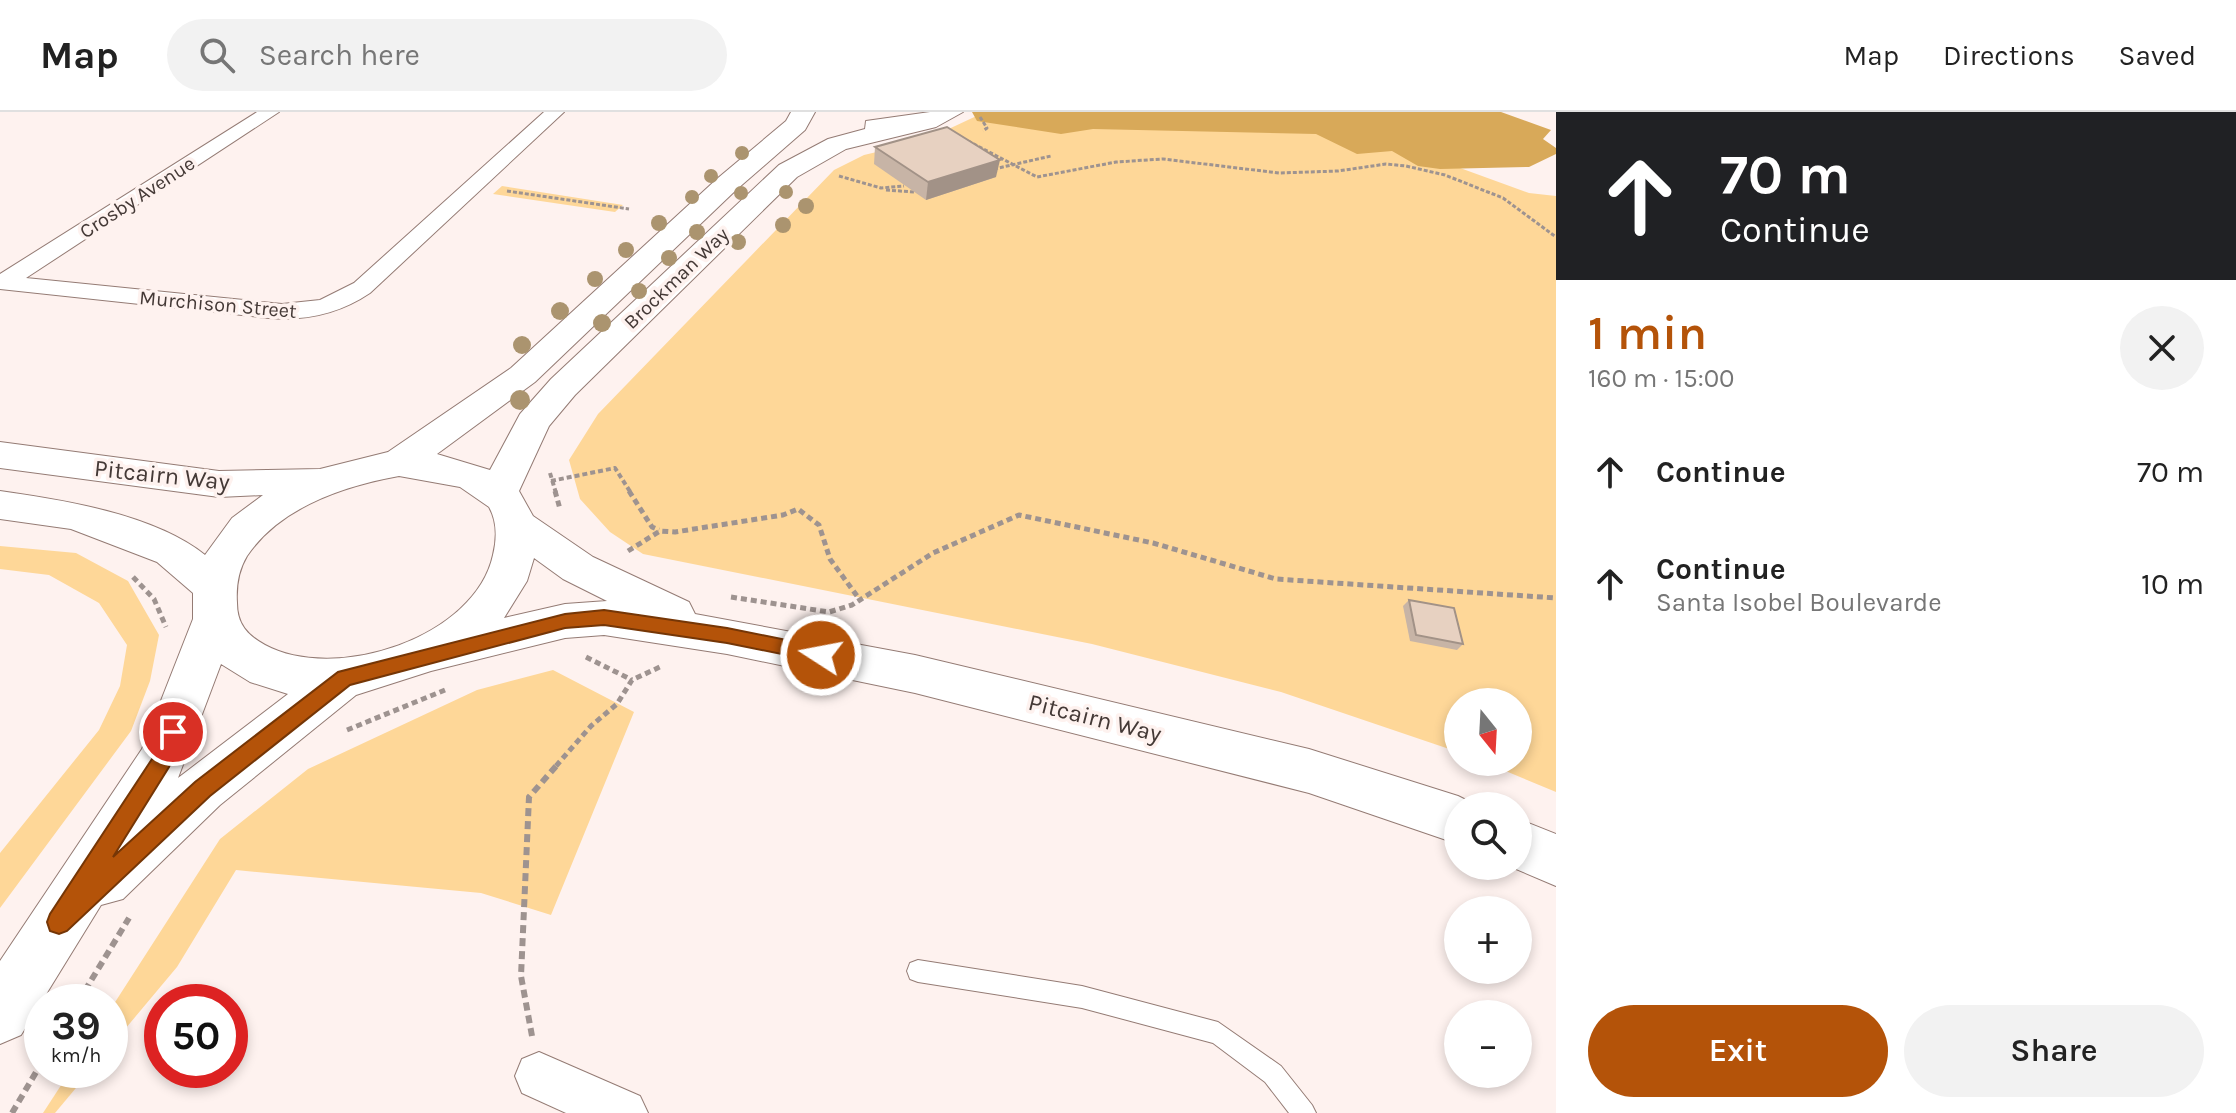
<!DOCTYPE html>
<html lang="en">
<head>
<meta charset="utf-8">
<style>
  body { margin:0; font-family:Karla,sans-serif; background:#f2f2f2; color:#222; height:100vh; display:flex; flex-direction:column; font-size:30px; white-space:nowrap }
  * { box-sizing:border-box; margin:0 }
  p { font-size:26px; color:#767676 }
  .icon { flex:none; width:44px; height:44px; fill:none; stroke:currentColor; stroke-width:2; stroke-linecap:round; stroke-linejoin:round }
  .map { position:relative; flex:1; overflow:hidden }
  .panel { display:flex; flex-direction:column; background:#fff; width:680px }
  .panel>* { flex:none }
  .top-card { background:#202124; color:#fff; overflow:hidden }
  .needle { width:52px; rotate:162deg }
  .buttons { position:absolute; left:1444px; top:576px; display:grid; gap:16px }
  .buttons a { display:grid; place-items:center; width:88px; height:88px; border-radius:50%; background:#fff; box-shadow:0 4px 12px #0003; font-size:40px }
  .speed { position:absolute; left:24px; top:872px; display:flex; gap:16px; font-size:40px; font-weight:700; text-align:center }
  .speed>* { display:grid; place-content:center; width:104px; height:104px; border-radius:50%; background:#fff; box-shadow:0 4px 12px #0003; line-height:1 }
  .speed small { font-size:20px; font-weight:400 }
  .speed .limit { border:12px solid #d22; background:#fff; color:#111 }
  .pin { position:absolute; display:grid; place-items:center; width:68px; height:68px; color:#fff; margin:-34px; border:4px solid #fff; border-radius:50%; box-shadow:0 2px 8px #0007 }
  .me { position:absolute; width:88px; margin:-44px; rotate:281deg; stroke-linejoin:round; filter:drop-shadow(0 0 6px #0008) }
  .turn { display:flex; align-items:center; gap:28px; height:168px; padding:0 32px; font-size:36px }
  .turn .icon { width:104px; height:104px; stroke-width:2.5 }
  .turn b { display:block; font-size:56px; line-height:68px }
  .round { display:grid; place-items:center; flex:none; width:84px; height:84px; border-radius:42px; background:#f2f2f2 }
  .headline { display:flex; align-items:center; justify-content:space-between; height:136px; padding:0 32px }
  h1 { font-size:48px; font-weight:600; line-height:60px; color:#b45309 }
  .button { display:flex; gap:16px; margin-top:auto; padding:16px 32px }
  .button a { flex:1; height:92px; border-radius:48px; background:#b45309; color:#fff; font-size:32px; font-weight:600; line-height:92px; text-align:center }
  .button a+a { background:#f2f2f2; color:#222 }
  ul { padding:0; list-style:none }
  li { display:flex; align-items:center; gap:24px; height:112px; padding:0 32px }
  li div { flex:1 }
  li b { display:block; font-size:30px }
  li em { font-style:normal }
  header { display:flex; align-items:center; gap:48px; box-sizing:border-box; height:112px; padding:0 40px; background:#fff; border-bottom:2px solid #e0e0e0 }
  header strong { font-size:38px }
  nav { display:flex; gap:44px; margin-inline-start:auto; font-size:28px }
  .search { width:560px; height:72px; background:#f2f2f2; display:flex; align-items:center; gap:20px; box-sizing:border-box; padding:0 28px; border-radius:44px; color:#767676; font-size:30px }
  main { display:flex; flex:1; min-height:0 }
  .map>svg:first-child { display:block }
  .green { fill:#fed798 }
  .forest { fill:#d8a959 }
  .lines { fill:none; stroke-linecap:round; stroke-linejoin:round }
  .lane-casing { stroke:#947b74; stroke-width:2 }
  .street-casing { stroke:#947b74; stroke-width:2 }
  .secondary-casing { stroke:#947b74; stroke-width:2 }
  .path-far3 { stroke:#9e9390; stroke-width:3; stroke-dasharray:4 2; stroke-linecap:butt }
  .path-far2 { stroke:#9e9390; stroke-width:4; stroke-dasharray:5 3; stroke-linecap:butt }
  .path-far1 { stroke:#9e9390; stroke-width:5; stroke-dasharray:6 4; stroke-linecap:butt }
  .path { stroke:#9e9390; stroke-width:6; stroke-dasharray:8 5; stroke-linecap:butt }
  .lane { fill:#fff; fill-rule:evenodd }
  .street { fill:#fff; fill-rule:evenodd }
  .secondary { fill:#fff; fill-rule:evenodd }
  .tree { fill:#ab946f }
  .wall { fill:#c7b4a6 }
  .shaded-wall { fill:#a29287 }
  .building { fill:#e7d1c1; stroke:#a29287; stroke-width:2 }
  .route { fill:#b45309; stroke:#753606; stroke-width:2 }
  .labels { text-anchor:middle; stroke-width:7; stroke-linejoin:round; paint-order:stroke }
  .far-street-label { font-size:20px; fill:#443936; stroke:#fef2ef }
  .street-label { font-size:24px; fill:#443936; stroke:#fef2ef }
</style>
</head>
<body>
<header>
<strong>Map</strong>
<div class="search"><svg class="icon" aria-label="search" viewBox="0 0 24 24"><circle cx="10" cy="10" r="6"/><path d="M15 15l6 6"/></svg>Search here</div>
<nav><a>Map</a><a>Directions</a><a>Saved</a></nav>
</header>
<main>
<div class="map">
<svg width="1556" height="1001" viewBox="0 0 1556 1001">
  <rect width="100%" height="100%" fill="#fef2ef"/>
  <g class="green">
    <path d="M 985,0 L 1331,9 L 1529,81 L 1556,84 L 1556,680 L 1484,650 L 1518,650 L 1518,590 L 1458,590 L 1458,640 L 1281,580 L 1092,532 L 643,442 L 610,420 L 580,387 L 569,348 L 598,302 L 834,58 L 864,43 L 923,29 Z"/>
    <path d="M 502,74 L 623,93 L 615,100 L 493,82 Z"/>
    <path d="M 0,434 L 76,441 L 128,469 L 159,523 L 150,569 L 131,619 L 0,796 L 0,741 L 99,618 L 120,574 L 127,533 L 99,491 L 49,463 L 0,457 Z"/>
    <path d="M 553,558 L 634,600 L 551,803 L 481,781 L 236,758 L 177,855 L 110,935 L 110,898 L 220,727 L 308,657 L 477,578 Z"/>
    <path d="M 71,958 L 91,958 L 55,1001 L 43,1001 Z"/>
  </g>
  <path class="forest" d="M 972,0 L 1501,0 L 1551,18 L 1543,27 L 1556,36 L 1556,42 L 1529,55 L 1440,57 L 1418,54 L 1392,39 L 1357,42 L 1316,22 L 1093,17 L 1061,22 L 977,9 Z"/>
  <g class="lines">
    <g class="lane-casing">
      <path id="lane" d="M 918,848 L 1082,874 L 1218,910 L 1281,954 L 1312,993 L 1316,1001 L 1289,1001 L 1265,970 L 1213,931 L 1082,896 L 918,870 L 910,867 L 907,859 L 910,851 Z"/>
    </g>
    <g class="street-casing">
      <g id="street">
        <path d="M 257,0 L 279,0 L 26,166 L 282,192 L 320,188 L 354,171 L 544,0 L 564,0 L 370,181 C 339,202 306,209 269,206 L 0,177 L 0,162 Z"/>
        <path d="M 539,940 L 640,984 L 648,1001 L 566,1001 L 522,981 L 515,964 L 522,947 Z"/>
      </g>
    </g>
    <g class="secondary-casing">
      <g id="secondary">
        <path d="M 791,0 L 815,0 L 805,18 L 736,78 L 535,270 L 437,342 L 490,358 L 520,302 L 551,267 L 779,53 L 828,27 L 865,17 L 866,9 L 930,0 L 963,0 L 936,15 L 846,37 L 797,65 L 575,283 L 549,314 L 519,379 L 533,404 L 593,445 L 689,490 L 695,502 L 915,543 L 1309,637 L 1458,684 L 1478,694 L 1458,694 L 1458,732 L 1309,681 L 915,581 L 727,542 L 604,523 L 565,526 L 431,559 L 356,583 L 220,693 L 123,787 L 101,793 L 21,923 L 0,932 L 0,849 L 142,637 L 193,507 L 193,481 L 157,450 L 71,417 L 0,407 L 0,379 C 63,388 154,402 205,443 L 232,406 L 263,383 L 219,385 L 0,356 L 0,330 L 219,359 L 320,357 L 388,340 L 511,256 L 718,66 L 786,9 ZM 399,364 L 460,375 L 489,395 C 497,409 497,427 493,443 C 475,526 335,571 265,533 C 247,523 237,512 237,491 C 236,475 238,459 247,444 C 280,395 344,374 399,364 ZM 534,446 L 563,467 L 607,489 L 565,492 L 504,506 L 527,469 ZM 221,552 L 250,570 L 288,582 L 178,666 Z"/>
        <path d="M 1518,707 L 1556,722 L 1556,774 L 1509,754 L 1518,754 Z"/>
      </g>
    </g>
    <g class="path-far3">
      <path d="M 980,5 L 987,16 L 983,19"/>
      <path d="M 968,29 L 1037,65 L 1116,50 L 1163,47 L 1279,61 L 1338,59 L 1386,52 L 1406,54 L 1445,63 L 1503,86 L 1556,125"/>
      <path d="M 994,57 L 1051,44"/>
      <path d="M 839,64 L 881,76 L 904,74"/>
      <path d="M 886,78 L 914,80"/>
      <path d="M 507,79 L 629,97"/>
    </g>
    <g class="path-far2">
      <path d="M 550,361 L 556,381"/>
      <path d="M 551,369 L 615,356 L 631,381"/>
    </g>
    <g class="path-far1">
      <path d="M 555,379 L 560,397"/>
      <path d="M 629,379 L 652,415 L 659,418"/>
      <path d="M 628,439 L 660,419 L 675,420 L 783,403 L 798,397 L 819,413 L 830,447 L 860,488"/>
      <path d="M 133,465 L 154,487 L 166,515"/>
      <path d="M 731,485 L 829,500 L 852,493 L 933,441 L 1019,403 L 1153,431 L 1276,467 L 1556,486"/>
      <path d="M 586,545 L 632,568"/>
      <path d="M 347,618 L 445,578"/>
      <path d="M 556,654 L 591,614 L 617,592 L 632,568 L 662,554"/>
    </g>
    <g class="path">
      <path d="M 78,890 L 129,806"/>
      <path d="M 532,924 L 521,864 L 529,685 L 558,652"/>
      <path d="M 12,1001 L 42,950"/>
    </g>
    <use href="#lane" class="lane"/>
    <use href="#street" class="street"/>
    <use href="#secondary" class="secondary"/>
  </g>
  <g class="tree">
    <circle cx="742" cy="41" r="7"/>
    <circle cx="711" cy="64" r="7"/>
    <circle cx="786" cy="80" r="7"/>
    <circle cx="741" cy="81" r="7"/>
    <circle cx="692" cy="85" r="7"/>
    <circle cx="806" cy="94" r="8"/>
    <circle cx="659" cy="111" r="8"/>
    <circle cx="783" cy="113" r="8"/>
    <circle cx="697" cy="120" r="8"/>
    <circle cx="738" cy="130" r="8"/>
    <circle cx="626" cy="138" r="8"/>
    <circle cx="669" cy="146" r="8"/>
    <circle cx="595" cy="167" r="8"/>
    <circle cx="639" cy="179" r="8"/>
    <circle cx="560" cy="199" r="9"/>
    <circle cx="602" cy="211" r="9"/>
    <circle cx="522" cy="233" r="9"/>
    <circle cx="520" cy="288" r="10"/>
  </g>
  <g class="wall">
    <path d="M 875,35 L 996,65 L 926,88 L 874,52 Z"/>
    <path d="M 1409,488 L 1463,532 L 1457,538 L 1410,529 L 1403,494 Z"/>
  </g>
  <path class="shaded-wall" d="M 1000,48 L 996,65 L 926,88 L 928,70 Z"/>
  <g class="building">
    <path d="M 947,15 L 1000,48 L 928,70 L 875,35 Z"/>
    <path d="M 1409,488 L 1454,496 L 1463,532 L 1416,523 Z"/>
  </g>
  <path class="route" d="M 604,498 L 727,516 L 821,535 L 831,543 L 821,550 L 727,531 L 604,513 L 565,516 L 350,573 L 210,684 L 67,819 L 59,822 L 50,819 L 47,810 L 50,802 L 154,644 L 166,614 L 180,614 L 183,620 L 169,655 L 113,745 L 195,670 L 338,560 L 565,502 Z"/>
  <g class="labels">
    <g class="far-street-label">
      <text transform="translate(137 85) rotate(-33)" y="7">Crosby Avenue</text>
      <text transform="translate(676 166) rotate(-44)" y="7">Brockman Way</text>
      <text transform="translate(218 192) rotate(5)" y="7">Murchison Street</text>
    </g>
    <g class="street-label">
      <text transform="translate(162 363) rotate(6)" y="8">Pitcairn Way</text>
      <text transform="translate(1095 606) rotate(14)" y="8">Pitcairn Way</text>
    </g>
  </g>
</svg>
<div class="buttons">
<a><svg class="needle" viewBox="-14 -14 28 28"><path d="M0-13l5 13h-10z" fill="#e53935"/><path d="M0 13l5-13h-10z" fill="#767676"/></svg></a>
<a><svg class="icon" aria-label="search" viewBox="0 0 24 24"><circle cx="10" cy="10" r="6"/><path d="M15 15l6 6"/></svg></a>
<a>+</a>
<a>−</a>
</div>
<div class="speed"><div>39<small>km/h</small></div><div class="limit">50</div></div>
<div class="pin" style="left:173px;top:620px;background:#d93025"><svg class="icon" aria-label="arrive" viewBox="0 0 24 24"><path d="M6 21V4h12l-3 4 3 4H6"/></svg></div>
<svg class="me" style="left:821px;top:543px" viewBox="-20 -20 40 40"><circle r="17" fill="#b45309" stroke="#fff" stroke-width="3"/><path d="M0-11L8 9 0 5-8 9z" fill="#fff"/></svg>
</div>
<section class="panel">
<div class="top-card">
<div class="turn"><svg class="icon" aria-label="ahead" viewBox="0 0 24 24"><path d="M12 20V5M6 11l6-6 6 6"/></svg><div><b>70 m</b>Continue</div></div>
</div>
<div class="headline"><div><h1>1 min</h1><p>160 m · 15:00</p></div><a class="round"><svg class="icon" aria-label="close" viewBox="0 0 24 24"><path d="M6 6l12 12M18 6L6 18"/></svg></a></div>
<ul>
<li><svg class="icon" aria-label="ahead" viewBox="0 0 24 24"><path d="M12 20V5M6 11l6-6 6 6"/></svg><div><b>Continue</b></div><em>70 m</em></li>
<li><svg class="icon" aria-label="ahead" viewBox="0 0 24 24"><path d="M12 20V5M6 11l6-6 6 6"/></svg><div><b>Continue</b><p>Santa Isobel Boulevarde</p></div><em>10 m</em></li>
</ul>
<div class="button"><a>Exit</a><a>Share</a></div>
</section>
</main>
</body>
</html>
